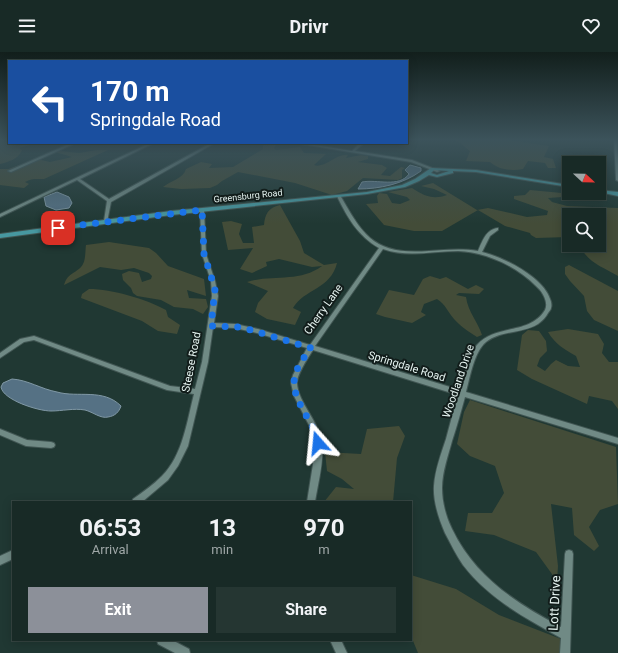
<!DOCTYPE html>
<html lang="en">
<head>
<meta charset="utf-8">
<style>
  body { margin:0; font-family:Roboto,sans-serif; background:#253632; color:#f1f3f6; height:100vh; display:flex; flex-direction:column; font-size:15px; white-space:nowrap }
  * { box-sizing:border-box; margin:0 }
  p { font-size:13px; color:#9fa7a7 }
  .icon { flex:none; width:22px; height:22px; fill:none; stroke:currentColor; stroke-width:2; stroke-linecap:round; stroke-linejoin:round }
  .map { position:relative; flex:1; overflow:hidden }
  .sheet { position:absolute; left:12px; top:449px; width:400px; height:140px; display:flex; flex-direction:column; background:#182a26; border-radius:0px; box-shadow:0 2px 10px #0003,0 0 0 1px #364643 }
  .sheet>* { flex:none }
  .guide { position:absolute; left:8px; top:8px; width:400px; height:84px; border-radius:0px; box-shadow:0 2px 10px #0003,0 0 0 1px #364643; background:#1a4fa0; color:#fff; overflow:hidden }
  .needle { width:26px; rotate:112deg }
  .controls { position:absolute; left:562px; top:104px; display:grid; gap:8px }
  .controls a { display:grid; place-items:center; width:44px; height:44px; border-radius:0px; background:#182a26; box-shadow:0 2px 10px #0003,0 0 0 1px #364643; font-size:20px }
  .pin { position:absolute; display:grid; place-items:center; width:34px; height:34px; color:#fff; margin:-17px; border-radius:8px; box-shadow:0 2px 6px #0006 }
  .me { position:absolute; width:44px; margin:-22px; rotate:342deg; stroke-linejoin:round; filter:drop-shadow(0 0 3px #0008) }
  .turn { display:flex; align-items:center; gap:14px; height:84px; padding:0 16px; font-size:18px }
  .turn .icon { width:52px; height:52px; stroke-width:2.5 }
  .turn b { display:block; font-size:28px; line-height:34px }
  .eta { display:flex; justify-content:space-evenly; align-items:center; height:68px; text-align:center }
  .eta b { font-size:24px; font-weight:700; line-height:28px }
  .cta { display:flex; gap:8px; margin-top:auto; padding:8px 16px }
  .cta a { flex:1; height:46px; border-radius:0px; background:#8c9099; color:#fff; font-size:16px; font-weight:700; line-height:46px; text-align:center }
  .cta a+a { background:#253632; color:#f1f3f6 }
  header { display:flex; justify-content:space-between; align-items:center; height:52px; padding:0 16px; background:#182a26; font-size:18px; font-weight:700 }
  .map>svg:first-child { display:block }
  .green { fill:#434c38 }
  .water { fill:#557184; stroke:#8098a5 }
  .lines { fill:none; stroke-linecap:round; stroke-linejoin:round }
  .minor-casing { stroke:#415653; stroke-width:2 }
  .major-casing { stroke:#415653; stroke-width:2 }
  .minor { fill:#708a85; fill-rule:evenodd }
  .major { fill:#4798a0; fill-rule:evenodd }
  .route { stroke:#1a73e8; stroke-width:7; stroke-dasharray:0 12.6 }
  .labels { text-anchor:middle; stroke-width:4; stroke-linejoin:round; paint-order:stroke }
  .far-street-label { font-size:9px; fill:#e6f4f1; stroke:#121d1b }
  .street-label { font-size:11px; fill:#e6f4f1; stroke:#121d1b }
  .near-street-label { font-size:13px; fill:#e6f4f1; stroke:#121d1b }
</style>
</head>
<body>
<header><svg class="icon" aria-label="menu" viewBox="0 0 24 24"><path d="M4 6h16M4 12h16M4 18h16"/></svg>Drivr<svg class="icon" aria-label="heart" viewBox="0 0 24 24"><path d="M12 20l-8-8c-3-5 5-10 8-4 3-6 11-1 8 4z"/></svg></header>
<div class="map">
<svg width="618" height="601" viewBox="0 0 618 601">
  <rect width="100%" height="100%" fill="#203833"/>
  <g class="green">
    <path d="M 0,88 L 9,88 L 9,91 L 37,91 L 19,96 L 22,98 C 19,107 8,110 0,112 Z"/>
    <path d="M 455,88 L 508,88 L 549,94 L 544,105 L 553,107 L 556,116 L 548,116 L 545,111 L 528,109 L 523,117 C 511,119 499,118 490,110 L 466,109 L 470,99 C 465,96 461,90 455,88 Z"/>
    <path d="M 266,91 L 277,91 L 274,96 L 276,98 L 300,95 L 304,101 L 326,102 L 314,113 C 325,117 336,101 348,103 L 346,106 L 361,103 L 368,104 L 368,107 L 358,110 L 382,113 L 387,116 L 381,123 L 390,124 L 401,115 L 405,116 L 402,118 L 402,126 L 398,128 L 363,126 L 347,139 L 332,143 L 295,131 L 238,120 L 222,129 L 217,133 L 210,136 L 181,137 L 163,135 C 170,129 183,127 186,117 L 201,110 L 212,112 L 209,116 L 233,115 L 263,97 L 263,93 Z"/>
    <path d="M 97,98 L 108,98 L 44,127 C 36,127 32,126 25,130 L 29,132 L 24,136 L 0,133 L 0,117 L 8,117 L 37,107 L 50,110 L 72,105 L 55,100 L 60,99 L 79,101 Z"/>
    <path d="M 433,131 L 477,158 L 488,156 L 527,165 L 547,163 L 548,159 L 514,147 L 514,144 L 525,143 L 530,138 L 562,141 L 563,145 L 548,146 L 552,150 L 567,154 L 618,156 L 618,224 C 603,215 586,210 580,193 L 599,193 L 599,163 L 569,163 L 569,185 L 536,186 L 531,183 L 530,181 L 505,174 L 478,158 L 442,179 L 414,179 L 384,173 L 366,152 L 378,151 L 377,144 L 379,141 L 387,142 L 392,151 L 400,152 L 410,148 L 407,145 L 388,140 L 412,136 C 424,144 433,148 447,143 L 434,137 L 421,134 Z"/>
    <path d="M 280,153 L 300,189 L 304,201 L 324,213 L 337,211 C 331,237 304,237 293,256 L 301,260 L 295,273 L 267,267 L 255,260 L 258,251 L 268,239 L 247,230 C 273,222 299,231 322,214 L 312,215 L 279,207 L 266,210 L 267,214 L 252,221 L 240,217 L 253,196 L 228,198 L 222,170 L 231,169 L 242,172 L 239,182 L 243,191 L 254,191 L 252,175 L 264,173 C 265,162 268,156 280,153 Z"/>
    <path d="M 109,190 L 149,196 L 156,201 L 168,214 L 204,227 L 206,244 L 187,238 L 189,246 L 206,247 L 208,255 L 203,262 L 193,257 L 174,255 L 161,248 L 137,244 L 133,241 L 131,236 L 123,228 L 122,222 L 129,219 L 139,221 L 142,230 L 151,227 L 152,224 L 149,221 L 134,216 L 121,218 L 100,215 L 64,233 C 68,221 73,223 81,215 C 86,210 85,200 86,193 Z"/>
    <path d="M 569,213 L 618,239 L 618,279 L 594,268 L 587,259 L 584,244 L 570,229 L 565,222 L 565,215 Z"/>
    <path d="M 430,224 L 440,227 L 446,225 L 468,237 L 476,233 L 484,237 L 479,242 L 459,241 L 456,243 L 466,245 C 468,260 478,270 482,283 L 477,285 C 469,280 460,274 454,267 C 447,259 446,253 437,247 L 424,252 L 421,260 L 426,263 L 412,271 L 385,265 L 376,262 L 389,238 L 414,243 L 423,227 Z"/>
    <path d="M 89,237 C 112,237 146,247 166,258 L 168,265 L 180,273 L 177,282 L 158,279 L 142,269 L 81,246 L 82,242 Z"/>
    <path d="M 568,277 L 598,282 L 604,292 L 602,301 L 609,310 L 618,310 L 618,357 L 612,349 L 589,344 L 587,352 L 532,327 L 517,318 L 522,283 L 528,278 L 539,279 L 546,289 L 547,299 L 540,306 L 537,314 L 545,319 L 551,312 L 556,308 L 568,314 L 580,315 L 576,304 C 564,297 555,292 548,280 Z"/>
    <path d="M 470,348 L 616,395 L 618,452 L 600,458 L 589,475 L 599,494 L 594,499 L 574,483 L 572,456 L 551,452 L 558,514 L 557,529 L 536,500 L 494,483 L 465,479 L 468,461 L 492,461 L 504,441 L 495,414 L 470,404 L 457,392 L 464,360 Z"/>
    <path d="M 399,374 L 405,384 L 397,406 L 393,450 L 324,450 L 336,435 L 354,437 L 342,427 L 327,419 L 325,400 L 361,402 L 367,377 Z"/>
    <path d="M 411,523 L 456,537 L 499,563 L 561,587 L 560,601 L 418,601 L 411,584 Z"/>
  </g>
  <g class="water">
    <path d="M 410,113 L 421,116 L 421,119 C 403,132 380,137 358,137 L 362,130 C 377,127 399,136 409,122 L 405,118 Z"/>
    <path d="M 57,140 L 69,145 L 72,151 L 69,156 L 56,158 L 46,154 L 44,145 Z"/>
    <path d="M 12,327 C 28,328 41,337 57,340 C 78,346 103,336 121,354 C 119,360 115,364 108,365 C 101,367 93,360 85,358 C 74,356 62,359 51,359 C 38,359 3,348 1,335 L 3,331 Z"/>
  </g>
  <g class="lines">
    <g class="minor-casing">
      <g id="minor">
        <path d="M 614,88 L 617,88 L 618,106 L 618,129 L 616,128 Z"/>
        <path d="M 71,91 L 76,91 L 11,120 L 8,119 Z"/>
        <path d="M 150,91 L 154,91 L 80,127 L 109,147 L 211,91 L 215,91 L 111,150 L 107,170 L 104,169 L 107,149 L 77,128 L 0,165 L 0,162 Z"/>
        <path d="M 295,91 L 303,91 L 352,99 L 360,91 L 364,91 L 355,99 L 412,108 L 440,119 L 437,120 L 411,110 Z"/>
        <path d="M 338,143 L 340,143 C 364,186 376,203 429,199 C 445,198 461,196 478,199 C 482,190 486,177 498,176 L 498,178 L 490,184 L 482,200 C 503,205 543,225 550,247 C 551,249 552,253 551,256 C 551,258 549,259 548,261 C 546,265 542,269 538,272 C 522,282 501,278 486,290 C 474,300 470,325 466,340 L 618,386 L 618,392 L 465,345 C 461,359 457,374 452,389 C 448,404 442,420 442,436 C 442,450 446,465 452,477 C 475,525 516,551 561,575 L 565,502 L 566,499 L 569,498 L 572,499 L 573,502 L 570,601 L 560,601 L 561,586 C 525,566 488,546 463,513 C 456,503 451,492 445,481 C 439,467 433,450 434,434 C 435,418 441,402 446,387 C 450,372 454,357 458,343 L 313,298 C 308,306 297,322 297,331 C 298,351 319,369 322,391 C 324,410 318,431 315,450 L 307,450 L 314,406 L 314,391 L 310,375 L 294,344 L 291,331 L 293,323 L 307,296 L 257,281 L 235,276 L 213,275 L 208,310 L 188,394 L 178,414 L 168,428 L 142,450 L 132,450 L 133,447 C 143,440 153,433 162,424 C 183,403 187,369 194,342 L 167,338 L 34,288 L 24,290 L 0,306 L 0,301 L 20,287 L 34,284 L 170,334 L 195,337 L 202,310 L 212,244 L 211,229 L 202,202 L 200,158 L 202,157 L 204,158 L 206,202 L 215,229 L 218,244 L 214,271 L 235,272 L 258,277 L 310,293 L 379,196 C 358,184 347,165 337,144 ZM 383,197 C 408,206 432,199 458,199 C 486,200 516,214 536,234 C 542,239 549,250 545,258 C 530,283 495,272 477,293 C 469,302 463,326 460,338 L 315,294 Z"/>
        <path d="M 0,377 L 27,388 L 51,390 L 54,391 L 55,393 L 54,395 L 51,396 L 26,394 L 0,383 Z"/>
        <path d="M 13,498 L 13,507 L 0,513 L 0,504 Z"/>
        <path d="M 157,588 L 172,588 L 189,597 L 190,601 L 175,601 L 158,592 Z"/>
        <path d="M 330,588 L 341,588 L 347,601 L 336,601 Z"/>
      </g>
    </g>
    <g class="major-casing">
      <g id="major">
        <path d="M 431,116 L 476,118 L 569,133 L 569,135 L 476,120 L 453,119 L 453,121 L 437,125 L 429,123 L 419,129 L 405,135 L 367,142 L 171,163 L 0,186 L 0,182 L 171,159 L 367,140 L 402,133 L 415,127 ZM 434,118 L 449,119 L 437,123 L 431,121 Z"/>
        <path d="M 599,138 L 618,140 L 618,144 L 599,140 Z"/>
      </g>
    </g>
    <use href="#minor" class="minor"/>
    <use href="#major" class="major"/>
  </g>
  <linearGradient id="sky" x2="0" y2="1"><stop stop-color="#121f1c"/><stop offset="0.51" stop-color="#3c535b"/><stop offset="1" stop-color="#3c535b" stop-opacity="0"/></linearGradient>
  <rect width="618" height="172" fill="url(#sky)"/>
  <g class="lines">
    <path class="route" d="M 58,176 L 202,158 L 204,202 L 215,237 L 211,274 L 241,275 L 311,296 C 305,304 298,313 295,323 C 289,347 314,368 318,391"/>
  </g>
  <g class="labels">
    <g class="far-street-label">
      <text transform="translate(248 144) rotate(-6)" y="3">Greensburg Road</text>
    </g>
    <g class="street-label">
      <text transform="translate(323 257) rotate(-55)" y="4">Cherry Lane</text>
      <text transform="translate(191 310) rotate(-79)" y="4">Steese Road</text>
      <text transform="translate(407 314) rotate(17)" y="4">Springdale Road</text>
      <text transform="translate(458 329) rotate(-71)" y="4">Woodland Drive</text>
    </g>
    <g class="near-street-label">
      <text transform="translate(554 551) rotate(-87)" y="5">Lott Drive</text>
    </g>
  </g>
</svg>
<div class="controls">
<a><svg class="needle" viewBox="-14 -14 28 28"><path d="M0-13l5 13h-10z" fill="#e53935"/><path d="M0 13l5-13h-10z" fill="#9fa7a7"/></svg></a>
<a><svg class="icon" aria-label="search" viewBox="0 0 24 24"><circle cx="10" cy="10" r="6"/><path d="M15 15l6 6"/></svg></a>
</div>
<div class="pin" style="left:58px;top:176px;background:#d93025"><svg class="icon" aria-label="arrive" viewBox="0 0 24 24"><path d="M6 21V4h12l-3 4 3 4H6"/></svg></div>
<svg class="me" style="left:318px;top:391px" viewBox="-20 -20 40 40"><path d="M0-17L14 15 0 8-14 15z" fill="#1a73e8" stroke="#fff" stroke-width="4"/></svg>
<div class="guide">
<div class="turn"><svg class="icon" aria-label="left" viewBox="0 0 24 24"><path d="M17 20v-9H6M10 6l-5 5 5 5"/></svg><div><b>170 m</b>Springdale Road</div></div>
</div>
<section class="sheet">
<div class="eta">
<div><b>06:53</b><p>Arrival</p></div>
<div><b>13</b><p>min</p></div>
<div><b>970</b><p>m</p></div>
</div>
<div class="cta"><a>Exit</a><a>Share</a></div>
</section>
</div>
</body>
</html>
